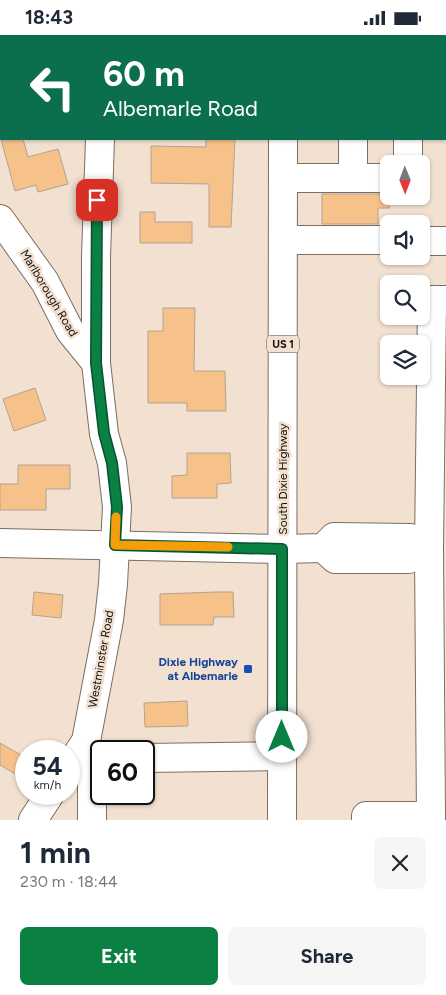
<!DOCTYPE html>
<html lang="en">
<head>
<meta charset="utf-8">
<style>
  body { margin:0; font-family:Figtree,sans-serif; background:#f6f6f7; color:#1f2937; height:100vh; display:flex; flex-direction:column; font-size:19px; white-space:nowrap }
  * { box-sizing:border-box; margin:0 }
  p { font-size:16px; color:#747a83 }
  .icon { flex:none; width:28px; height:28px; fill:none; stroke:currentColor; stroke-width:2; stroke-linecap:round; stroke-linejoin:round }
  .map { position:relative; height:785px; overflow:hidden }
  .sheet { display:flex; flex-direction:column; background:#fff; flex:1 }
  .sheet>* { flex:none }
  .hud { position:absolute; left:0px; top:0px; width:446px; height:105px; box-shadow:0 1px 4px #0004; background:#0b6e4f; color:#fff; overflow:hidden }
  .needle { width:32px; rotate:179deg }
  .fabs { position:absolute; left:380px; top:120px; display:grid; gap:10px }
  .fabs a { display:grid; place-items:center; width:50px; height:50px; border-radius:8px; background:#fff; box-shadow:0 1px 4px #0004; font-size:25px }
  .speed { position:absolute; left:15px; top:705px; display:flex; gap:10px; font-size:25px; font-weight:700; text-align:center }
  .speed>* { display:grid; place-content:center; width:65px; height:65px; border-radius:50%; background:#fff; box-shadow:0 1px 4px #0004; line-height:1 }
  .speed small { font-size:12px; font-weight:400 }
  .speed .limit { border:2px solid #111; border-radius:8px; background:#fff; color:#111 }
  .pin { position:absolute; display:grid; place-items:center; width:42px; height:42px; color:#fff; margin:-21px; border-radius:10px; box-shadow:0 2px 8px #0006 }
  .me { position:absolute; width:55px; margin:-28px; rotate:0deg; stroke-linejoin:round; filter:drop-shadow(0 0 4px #0008) }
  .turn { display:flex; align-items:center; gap:18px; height:105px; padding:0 20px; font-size:22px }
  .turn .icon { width:65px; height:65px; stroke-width:2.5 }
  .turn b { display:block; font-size:35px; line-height:42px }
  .round { display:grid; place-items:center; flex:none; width:52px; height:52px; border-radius:8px; background:#f6f6f7 }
  .headline { display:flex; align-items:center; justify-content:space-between; height:85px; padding:0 20px }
  h1 { font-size:30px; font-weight:700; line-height:38px }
  .cta { display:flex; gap:10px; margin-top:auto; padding:10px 20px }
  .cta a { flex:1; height:58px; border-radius:8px; background:#0b8043; color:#fff; font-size:20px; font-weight:700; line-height:58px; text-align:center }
  .cta a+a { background:#f6f6f7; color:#1f2937 }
  .status { display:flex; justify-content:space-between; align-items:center; height:35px; padding:0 25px; background:#fff; direction:ltr }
  .status svg { height:14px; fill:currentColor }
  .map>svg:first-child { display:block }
  .building { fill:#f7c18a; stroke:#b2a293 }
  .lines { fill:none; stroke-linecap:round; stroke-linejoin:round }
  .minor-casing { stroke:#7d6e60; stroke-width:30 }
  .major-casing { stroke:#7d6e60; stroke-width:30 }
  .minor { stroke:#fff; stroke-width:28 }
  .major { stroke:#fff; stroke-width:28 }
  .route-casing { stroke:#07532c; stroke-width:12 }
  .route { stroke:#0b8043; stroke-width:9 }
  .slow { stroke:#f59e0b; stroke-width:9 }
  .transit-dot { fill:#1a4fb4; stroke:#f2e1d1; stroke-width:2 }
  .labels { text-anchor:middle; stroke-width:5; stroke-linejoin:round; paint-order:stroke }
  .shield { fill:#f2e1d1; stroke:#584f46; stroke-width:1 }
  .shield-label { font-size:11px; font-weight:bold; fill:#16110b }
  .street-label { font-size:12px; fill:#16110b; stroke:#f2e1d1 }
  .transit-label { font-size:12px; font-weight:bold; fill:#164399; stroke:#f2e1d1; text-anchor:end }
</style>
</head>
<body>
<div class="status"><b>18:43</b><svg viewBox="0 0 49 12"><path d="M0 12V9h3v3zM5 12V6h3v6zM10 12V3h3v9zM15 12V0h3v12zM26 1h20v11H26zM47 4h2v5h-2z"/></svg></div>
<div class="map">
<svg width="446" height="785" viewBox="0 0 446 785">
  <rect width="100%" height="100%" fill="#f2e1d1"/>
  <g class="building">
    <path d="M 1,104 L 23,104 L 28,122 L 58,114 L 68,149 L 38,157 L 36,150 L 15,156 Z"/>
    <path d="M 206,104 L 235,104 L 231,192 L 209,192 L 209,149 L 151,148 L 151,111 L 206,112 Z"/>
    <path d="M 322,159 L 389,159 L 389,173 L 378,173 L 378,189 L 322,189 Z"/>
    <path d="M 140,177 L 155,177 L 155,187 L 192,187 L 192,208 L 140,208 Z"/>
    <path d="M 163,273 L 195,273 L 194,336 L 225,336 L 226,376 L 187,376 L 187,368 L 148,368 L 148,296 L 163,296 Z"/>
    <path d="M 35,353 L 46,385 L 14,396 L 3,364 Z"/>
    <path d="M 187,418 L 230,418 L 231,448 L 217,449 L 217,463 L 172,463 L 172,441 L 187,440 Z"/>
    <path d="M 18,430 L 70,430 L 70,454 L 46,454 L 46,475 L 0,475 L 0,449 L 18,449 Z"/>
    <path d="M 34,557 L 63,560 L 61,583 L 32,580 Z"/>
    <path d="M 216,557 L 233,557 L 234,582 L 214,582 L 213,590 L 160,590 L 160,559 Z"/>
    <path d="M 187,666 L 188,691 L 145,692 L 144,668 Z"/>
    <path d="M 0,708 L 26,723 L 26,745 L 0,730 Z"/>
  </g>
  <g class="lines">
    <g class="minor-casing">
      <g id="minor">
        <path d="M 167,0 L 168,1"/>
        <path d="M 113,1 L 113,0"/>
        <path d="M 445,24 L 446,24"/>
        <path d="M 353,104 L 353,143"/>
        <path d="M 408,104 L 408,129"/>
        <path d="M 283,143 L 389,143"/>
        <path d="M 0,184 L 45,247 L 70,296 L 96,328 L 104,399 L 112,428 L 117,472 L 113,549 L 109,585 L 86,706 L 69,732"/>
        <path d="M 283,205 L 389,205"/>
        <path d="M 421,206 L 446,206"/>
        <path d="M 96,328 L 96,222 L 100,104"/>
        <path d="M 0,508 L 283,514 L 323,513 L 334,502 L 411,503 L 419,514"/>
        <path d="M 323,513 L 335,524 L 409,524 L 419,514 L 429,514"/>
        <path d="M 86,706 L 92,751 L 92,785"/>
        <path d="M 144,723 L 282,721"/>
        <path d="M 33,785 L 50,759"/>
        <path d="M 366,785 L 366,781 L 431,781"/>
        <path d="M 431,785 L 429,514 L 432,265 L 446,265"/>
      </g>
    </g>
    <g class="major-casing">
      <g id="major">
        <path d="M 284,1 L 284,0"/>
        <path d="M 282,785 L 283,104"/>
      </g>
    </g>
    <use href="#minor" class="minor"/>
    <use href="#major" class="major"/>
  </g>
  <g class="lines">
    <g class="route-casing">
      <path id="route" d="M 97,165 L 96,328 L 104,398 L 112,428 L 117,472 L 115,510 L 282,514 L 282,702"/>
    </g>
    <use href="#route" class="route"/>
    <path class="slow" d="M 116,482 L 115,510 L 228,512"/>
  </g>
  <rect class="transit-dot" x="243" y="629" width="10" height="10" rx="2.5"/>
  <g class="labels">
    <rect class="shield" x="267" y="300.5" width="32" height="17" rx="4"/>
    <g class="shield-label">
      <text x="283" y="313">US 1</text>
    </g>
    <g class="street-label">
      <text transform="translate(49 258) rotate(59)" y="4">Marlborough Road</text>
      <text transform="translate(283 444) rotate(-90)" y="4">South Dixie Highway</text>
      <text transform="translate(101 624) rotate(-80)" y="4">Westminster Road</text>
    </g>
    <g class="transit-label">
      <text x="238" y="631">Dixie Highway<tspan x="238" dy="14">at Albemarle</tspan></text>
    </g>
  </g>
</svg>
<div class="fabs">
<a><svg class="needle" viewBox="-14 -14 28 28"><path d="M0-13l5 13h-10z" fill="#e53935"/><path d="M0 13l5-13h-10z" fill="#747a83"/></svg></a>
<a><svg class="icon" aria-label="sound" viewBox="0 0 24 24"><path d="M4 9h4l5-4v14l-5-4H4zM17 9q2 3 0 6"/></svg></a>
<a><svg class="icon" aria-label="search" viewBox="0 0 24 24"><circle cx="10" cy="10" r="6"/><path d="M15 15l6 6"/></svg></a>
<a><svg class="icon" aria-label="layers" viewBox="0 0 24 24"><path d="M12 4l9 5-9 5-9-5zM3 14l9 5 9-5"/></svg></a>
</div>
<div class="speed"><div>54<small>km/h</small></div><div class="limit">60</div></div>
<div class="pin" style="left:97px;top:165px;background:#d93025"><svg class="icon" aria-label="arrive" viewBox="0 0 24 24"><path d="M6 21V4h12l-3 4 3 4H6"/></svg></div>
<svg class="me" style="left:282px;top:702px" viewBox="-20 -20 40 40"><circle r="19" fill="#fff"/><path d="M0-13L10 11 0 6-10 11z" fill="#0b8043"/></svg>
<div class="hud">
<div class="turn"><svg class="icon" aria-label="left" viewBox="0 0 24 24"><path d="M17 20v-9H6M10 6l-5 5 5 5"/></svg><div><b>60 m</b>Albemarle Road</div></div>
</div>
</div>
<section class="sheet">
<div class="headline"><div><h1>1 min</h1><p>230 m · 18:44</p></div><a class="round"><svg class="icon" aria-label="close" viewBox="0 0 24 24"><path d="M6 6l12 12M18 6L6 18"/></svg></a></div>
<div class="cta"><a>Exit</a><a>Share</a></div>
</section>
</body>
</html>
